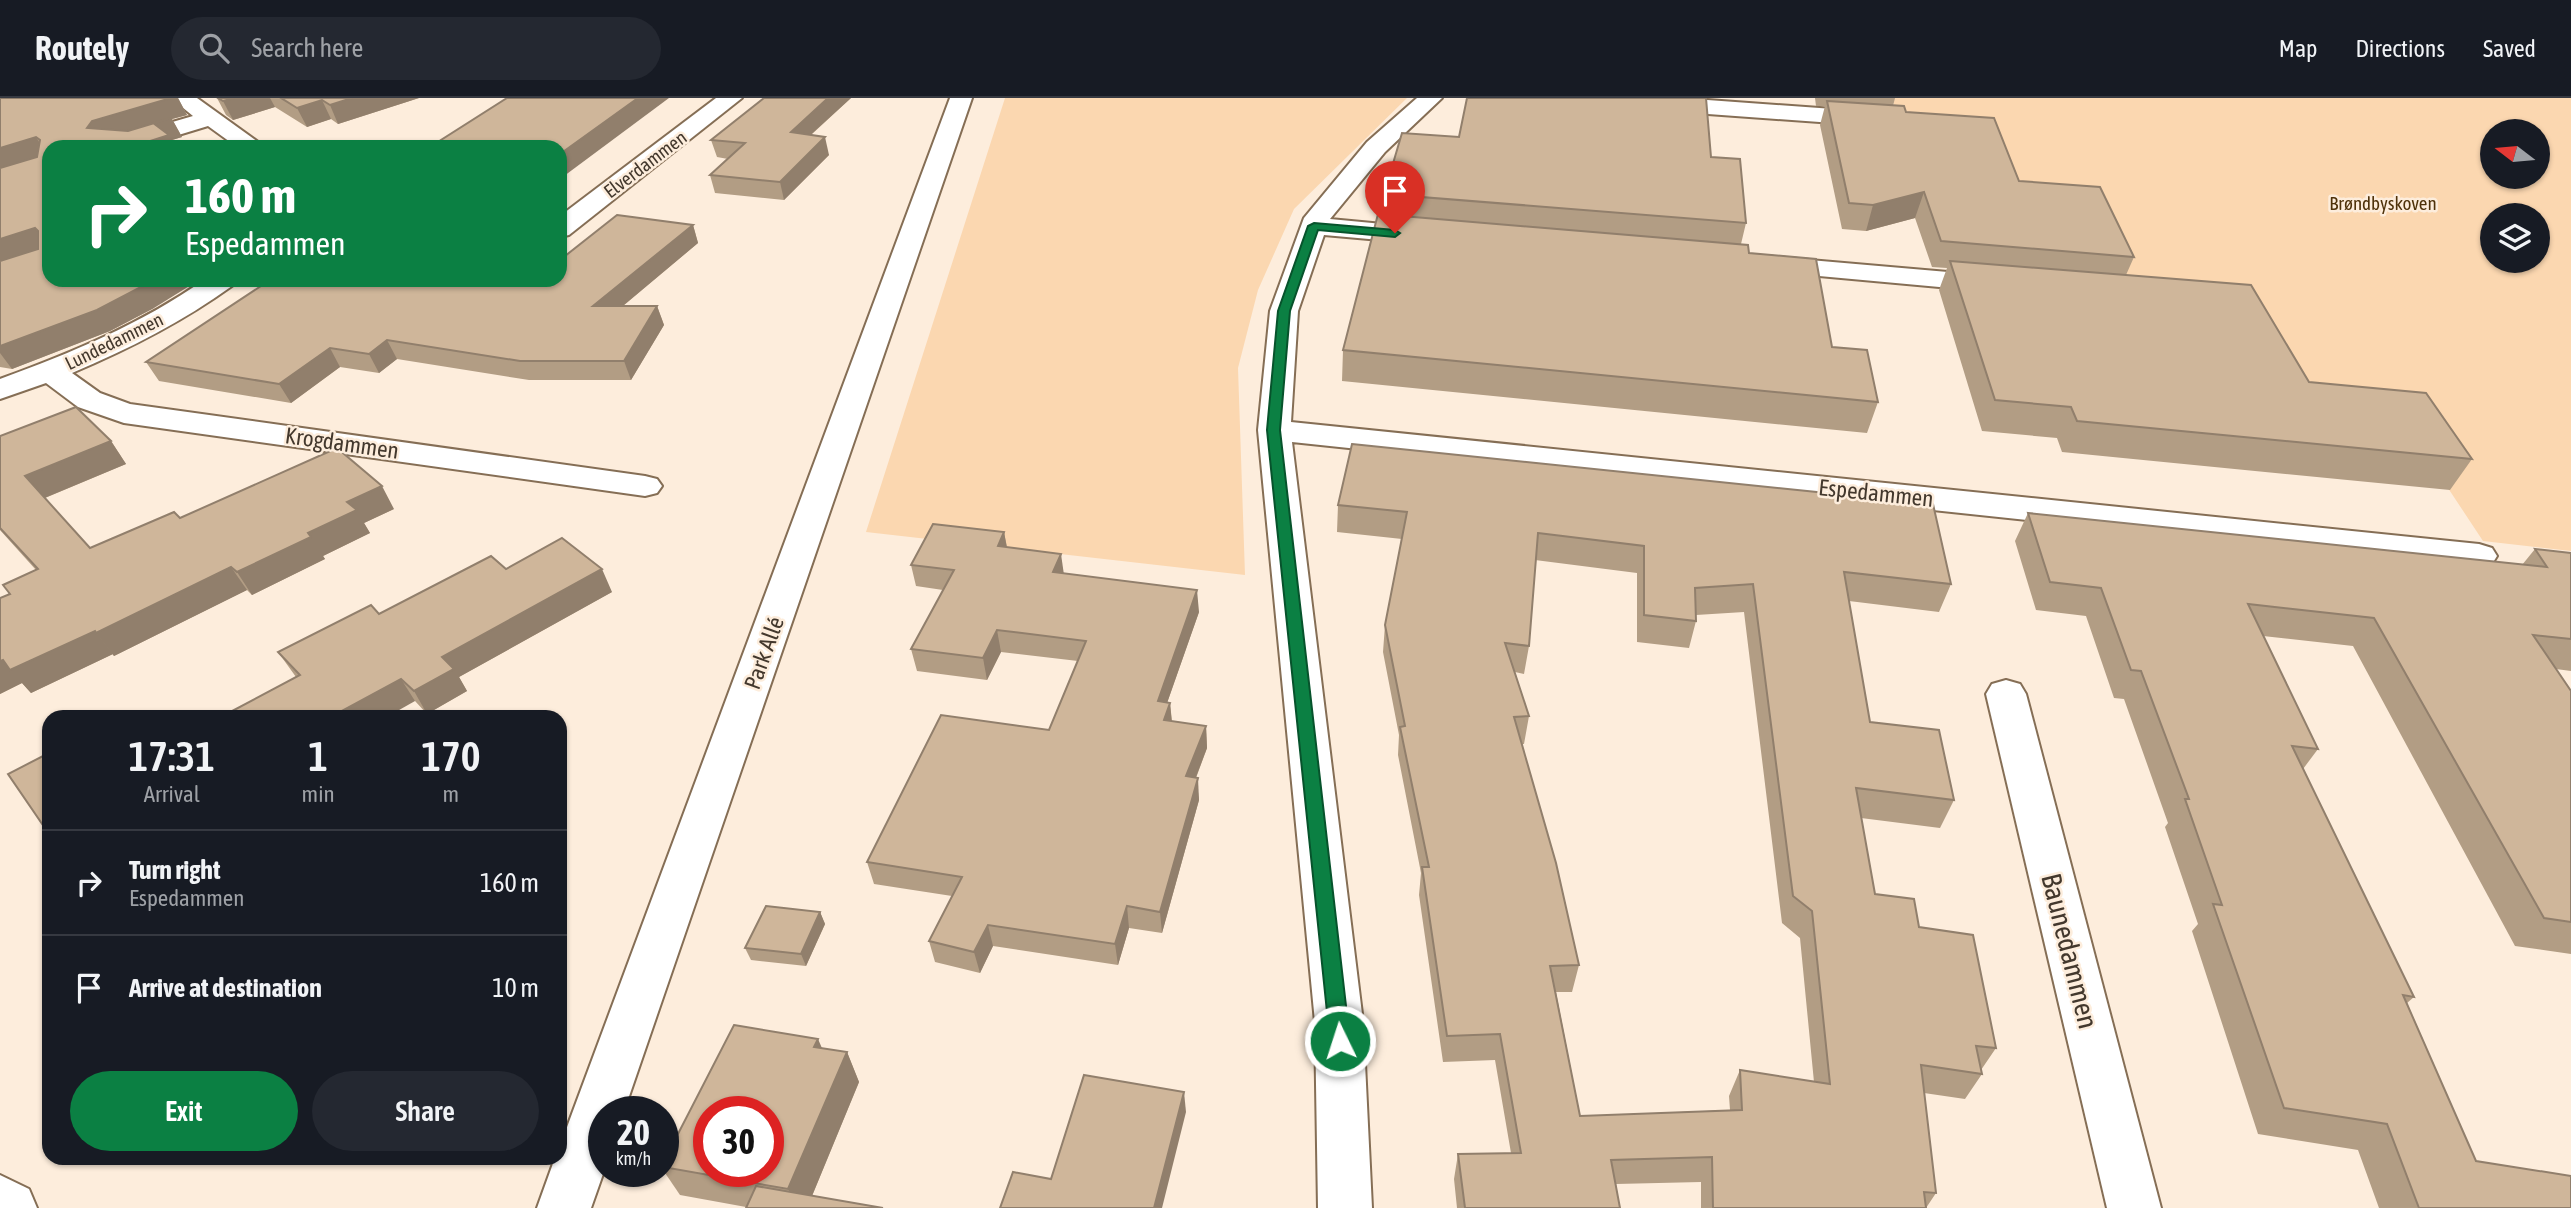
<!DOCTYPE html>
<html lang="en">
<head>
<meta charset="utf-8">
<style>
  body { margin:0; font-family:"Asap Condensed",sans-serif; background:#242831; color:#f1f3f6; height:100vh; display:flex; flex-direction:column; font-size:26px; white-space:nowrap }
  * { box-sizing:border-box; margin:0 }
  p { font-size:23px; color:#9ea1a6 }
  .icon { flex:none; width:38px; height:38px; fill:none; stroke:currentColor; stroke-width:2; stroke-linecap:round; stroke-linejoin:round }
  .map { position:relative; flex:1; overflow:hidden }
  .panel { position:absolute; left:42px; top:612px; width:525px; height:455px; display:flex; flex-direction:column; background:#171b24; border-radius:21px; box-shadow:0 2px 5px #0004 }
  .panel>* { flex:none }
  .hud { position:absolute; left:42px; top:42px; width:525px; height:147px; border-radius:21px; box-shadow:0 2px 5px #0004; background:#0b8043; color:#fff; overflow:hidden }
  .needle { width:46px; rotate:286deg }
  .controls { position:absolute; left:2480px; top:21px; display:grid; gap:14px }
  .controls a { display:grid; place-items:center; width:70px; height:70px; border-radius:50%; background:#171b24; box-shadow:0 2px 5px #0004; font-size:35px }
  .speed { position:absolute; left:588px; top:998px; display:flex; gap:14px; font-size:35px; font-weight:700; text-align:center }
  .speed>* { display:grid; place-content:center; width:91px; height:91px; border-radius:50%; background:#171b24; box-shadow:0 2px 5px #0004; line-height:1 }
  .speed small { font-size:18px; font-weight:400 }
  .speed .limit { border:10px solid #d22; background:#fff; color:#111 }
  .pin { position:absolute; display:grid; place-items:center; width:60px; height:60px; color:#fff; margin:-72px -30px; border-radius:50% 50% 50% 0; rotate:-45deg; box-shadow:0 0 7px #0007 }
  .pin .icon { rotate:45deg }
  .me { position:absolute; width:77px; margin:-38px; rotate:356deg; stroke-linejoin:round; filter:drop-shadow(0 0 5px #0008) }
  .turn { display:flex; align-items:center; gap:24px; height:147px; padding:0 28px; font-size:32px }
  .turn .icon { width:91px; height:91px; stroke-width:2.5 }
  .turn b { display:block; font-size:49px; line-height:60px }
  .eta { display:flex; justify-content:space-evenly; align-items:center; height:119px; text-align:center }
  .eta b { font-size:42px; font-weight:600; line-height:49px }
  .cta { display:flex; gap:14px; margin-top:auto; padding:14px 28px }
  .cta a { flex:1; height:80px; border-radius:42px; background:#0b8043; color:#fff; font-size:28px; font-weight:600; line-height:80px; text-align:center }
  .cta a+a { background:#242831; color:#f1f3f6 }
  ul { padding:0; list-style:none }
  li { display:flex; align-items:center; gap:21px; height:105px; padding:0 28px; border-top:2px solid #363941 }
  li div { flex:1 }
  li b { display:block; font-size:26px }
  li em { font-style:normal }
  header { display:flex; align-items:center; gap:42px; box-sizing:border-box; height:98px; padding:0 35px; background:#171b24; border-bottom:2px solid #363941 }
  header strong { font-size:33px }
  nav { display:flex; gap:38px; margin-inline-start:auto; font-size:24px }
  .search { width:490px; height:63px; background:#242831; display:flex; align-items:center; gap:18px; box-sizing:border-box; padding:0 24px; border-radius:38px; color:#9ea1a6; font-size:26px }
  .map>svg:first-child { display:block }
  .green { fill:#fbd7b0; fill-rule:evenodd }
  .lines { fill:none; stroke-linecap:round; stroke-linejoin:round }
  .street-casing { stroke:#856e55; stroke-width:4 }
  .secondary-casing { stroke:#856e55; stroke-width:4 }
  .street { fill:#fff; fill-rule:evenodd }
  .secondary { fill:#fff; fill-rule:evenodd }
  .wall { fill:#b29d84; fill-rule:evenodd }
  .shaded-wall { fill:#917f6c }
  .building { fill:#cfb69a; stroke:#917f6c; stroke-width:2; fill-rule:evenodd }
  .route { fill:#0b8043; stroke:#07532c; stroke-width:2 }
  .labels { text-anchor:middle; stroke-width:5; stroke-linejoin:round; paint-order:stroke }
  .far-street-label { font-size:19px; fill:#43382d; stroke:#fdeddc }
  .far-park-label { font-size:19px; fill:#4f320a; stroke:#fdeddc }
  .street-label { font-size:23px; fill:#43382d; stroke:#fdeddc }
  .near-street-label { font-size:28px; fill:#43382d; stroke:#fdeddc }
</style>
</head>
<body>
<header>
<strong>Routely</strong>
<div class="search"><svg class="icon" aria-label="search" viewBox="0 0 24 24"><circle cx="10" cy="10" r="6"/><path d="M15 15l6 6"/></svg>Search here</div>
<nav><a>Map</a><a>Directions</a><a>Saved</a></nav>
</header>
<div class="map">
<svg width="2571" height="1110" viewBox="0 0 2571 1110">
  <rect width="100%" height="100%" fill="#fdeddc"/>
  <g class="green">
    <path d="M 1005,0 L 1407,0 L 1294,111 L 1258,192 L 1238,270 L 1245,477 L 866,434 Z"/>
    <path d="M 1892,0 L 2571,0 L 2571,453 L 2483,443 L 2407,328 L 2295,316 L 2122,189 L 1896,14 ZM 2492,33 L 2538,33 L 2538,79 L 2492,79 ZM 2492,117 L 2538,117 L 2538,163 L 2492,163 Z"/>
  </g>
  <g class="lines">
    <g class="street-casing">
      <g id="street">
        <path d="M 171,0 L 197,0 L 265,49 L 237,49 L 208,28 L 139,49 L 101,49 L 104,44 L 193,18 Z"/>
        <path d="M 716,0 L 742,0 L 569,137 L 560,139 L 560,118 Z"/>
        <path d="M 1417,0 L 1442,0 L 1385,54 L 1330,121 L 1425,130 L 1434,132 L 1438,138 L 1434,144 L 1425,146 L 1324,137 L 1298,213 L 1291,324 L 2479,446 L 2492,450 L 2497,458 L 2492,466 L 2479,470 L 1292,344 L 1363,924 L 1372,1110 L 1318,1110 L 1315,924 L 1258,332 L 1270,213 L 1304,120 L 1367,44 Z"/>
        <path d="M 1573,0 L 1680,0 L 1875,14 L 1883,16 L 1887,21 L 1883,26 L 1875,28 L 1584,7 L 1576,5 Z"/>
        <path d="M 1764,158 L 1994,178 L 2004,180 L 2008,186 L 2004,192 L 1994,194 L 1754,172 L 1750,166 L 1754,160 Z"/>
        <path d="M 204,182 L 236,182 L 232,188 C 182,224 129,251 72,275 L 100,295 L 130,306 L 645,378 L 657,381 L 662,388 L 657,395 L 645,398 L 124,325 L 78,309 L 46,285 L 0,301 L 0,281 C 71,255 141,226 204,182 Z"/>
        <path d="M 2006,582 L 2020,586 L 2026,596 L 2161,1110 L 2107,1110 L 1986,596 L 1992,586 Z"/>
      </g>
    </g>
    <g class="secondary-casing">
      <g id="secondary">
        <path d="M 950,0 L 972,0 L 624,1013 L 604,1013 L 604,1073 L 591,1110 L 537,1110 L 555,1060 L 560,1060 L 560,1048 Z"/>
        <path d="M 0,1077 L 29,1091 L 37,1110 L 0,1110 Z"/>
      </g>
    </g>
    <use href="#street" class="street"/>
    <use href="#secondary" class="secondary"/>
  </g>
  <g class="wall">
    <path d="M 0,0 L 178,0 L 187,17 L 172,21 L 182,39 L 172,42 L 49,49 L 154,210 L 110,233 L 12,271 L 0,269 Z"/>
    <path d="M 217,0 L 419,0 L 338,26 L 331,21 L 307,29 L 275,9 L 233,22 L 226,17 Z"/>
    <path d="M 764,0 L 851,0 L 811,37 L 829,57 L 784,102 L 715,95 L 710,77 L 728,61 L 717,59 L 711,42 Z"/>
    <path d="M 1815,0 L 1895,0 L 1893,8 L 1906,14 L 2019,83 L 2134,159 L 2126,177 L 2309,284 L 2472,361 L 2450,392 L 2062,354 L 2057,340 L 1982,333 L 1939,192 L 1947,170 L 1932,169 L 1915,120 L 1866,133 L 1842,131 L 1820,27 L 1825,8 L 1816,8 Z"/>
    <path d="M 1459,39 L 1711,59 L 1746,125 L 1741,146 L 1832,249 L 1878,304 L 1867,335 L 1342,283 L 1343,252 L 1383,116 L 1384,96 Z"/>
    <path d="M 693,127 L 698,145 L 623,208 L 657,208 L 664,227 L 631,282 L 529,282 L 397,261 L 379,275 L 340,269 L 291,305 L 159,283 L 146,264 L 527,188 Z"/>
    <path d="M 0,338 L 111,343 L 126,366 L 45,400 L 90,450 L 180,420 L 394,411 L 364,425 L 370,435 L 323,458 L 325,461 L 252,497 L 247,492 L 114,558 L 113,556 L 31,595 L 22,585 L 0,596 L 0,500 L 10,496 L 36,472 L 0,432 Z"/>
    <path d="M 1352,346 L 1951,486 L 1939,514 L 1849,503 L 1870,624 L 1954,702 L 1940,730 L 1861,720 L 1875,796 L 1919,829 L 1996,950 L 1981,972 L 1982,976 L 1965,1001 L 1924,995 L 1936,1095 L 1926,1110 L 1701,1110 L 1701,1084 L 1616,1086 L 1620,1110 L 1457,1110 L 1454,1081 L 1458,1056 L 1511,1055 L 1495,962 L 1443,964 L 1419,797 L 1421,775 L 1398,657 L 1399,637 L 1383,554 L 1385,527 L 1402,441 L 1337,434 L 1338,407 ZM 1535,462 L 1637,475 L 1637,544 L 1689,550 L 1696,523 L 1696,517 L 1744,514 L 1782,825 L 1800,840 L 1814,984 L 1740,972 L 1729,998 L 1730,1012 L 1580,1018 L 1556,894 L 1572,894 L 1579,867 L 1522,646 L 1524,646 L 1529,618 L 1515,574 L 1524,576 L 1529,548 Z"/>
    <path d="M 2028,415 L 2522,467 L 2535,451 L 2571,455 L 2571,573 L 2556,571 L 2571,593 L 2571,856 L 2515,848 L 2353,548 L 2263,538 L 2318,651 L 2303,671 L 2414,899 L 2407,905 L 2476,1063 L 2571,1110 L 2379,1110 L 2358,1052 L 2258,1036 L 2192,833 L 2198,826 L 2165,729 L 2168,725 L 2124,601 L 2114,600 L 2086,518 L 2036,512 L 2015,443 Z"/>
    <path d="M 1004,434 L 1007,449 L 1064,476 L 1199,514 L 1167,605 L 1170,605 L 1172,623 L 1206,628 L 1207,650 L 1196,680 L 1199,702 L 1162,835 L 1129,830 L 1118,867 L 993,848 L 980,875 L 935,864 L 929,843 L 952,798 L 874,786 L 867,764 L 1049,632 L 1078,563 L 1001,554 L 987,582 L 917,573 L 911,551 L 943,492 L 916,488 L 911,467 Z"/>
    <path d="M 506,471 L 612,494 L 459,579 L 467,593 L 427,616 L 415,603 L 296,579 L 278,554 Z"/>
    <path d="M 820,814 L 825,826 L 806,868 L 751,862 L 745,850 Z"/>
    <path d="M 822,950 L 847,954 L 859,984 L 812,1098 L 746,1109 L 680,1097 L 663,1072 L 663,1065 Z"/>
  </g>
  <g class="shaded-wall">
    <path d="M 171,0 L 178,0 L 187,17 L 172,21 L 182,39 L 172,42 L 176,49 L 153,49 L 87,30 L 92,23 Z"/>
    <path d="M 234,0 L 270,0 L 275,9 L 233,22 L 223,3 Z"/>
    <path d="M 352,0 L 419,0 L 338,26 L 330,7 Z"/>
    <path d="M 638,0 L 669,0 L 560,81 L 560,56 Z"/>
    <path d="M 828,0 L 851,0 L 795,51 L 791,34 Z"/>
    <path d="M 322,2 L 331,21 L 307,29 L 297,10 Z"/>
    <path d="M 36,39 L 48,58 L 0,73 L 0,50 Z"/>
    <path d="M 825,39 L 829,57 L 784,102 L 780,84 Z"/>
    <path d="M 1924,94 L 1915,120 L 1866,133 L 1873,107 Z"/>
    <path d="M 693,127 L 698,145 L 600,227 L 593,208 Z"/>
    <path d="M 35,130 L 48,150 L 0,165 L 0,141 Z"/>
    <path d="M 153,182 L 199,182 L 154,210 L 110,233 L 12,271 L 0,255 L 0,248 Z"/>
    <path d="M 657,208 L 664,227 L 631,282 L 624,263 Z"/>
    <path d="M 387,242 L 397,261 L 379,275 L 369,256 Z"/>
    <path d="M 330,250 L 340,269 L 291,305 L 279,286 Z"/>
    <path d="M 111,343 L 126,366 L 42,401 L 25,378 Z"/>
    <path d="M 382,388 L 394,411 L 364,425 L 370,435 L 323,458 L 325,461 L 252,497 L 237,474 L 308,435 L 347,404 Z"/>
    <path d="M 1004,434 L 1008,456 L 998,448 Z"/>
    <path d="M 1061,456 L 1064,477 L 1053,474 Z"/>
    <path d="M 231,469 L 247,492 L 114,558 L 96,535 Z"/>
    <path d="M 602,471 L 612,494 L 459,579 L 467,593 L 427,616 L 414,593 L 442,559 Z"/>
    <path d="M 1197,492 L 1199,514 L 1160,625 L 1158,603 Z"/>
    <path d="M 997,532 L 1001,554 L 987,582 L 983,560 Z"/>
    <path d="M 95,533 L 113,556 L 31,595 L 22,585 L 0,596 L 0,563 Z"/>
    <path d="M 401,581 L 415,603 L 385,620 L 329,620 Z"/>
    <path d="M 1170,605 L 1172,627 L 1164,622 Z"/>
    <path d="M 1206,628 L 1207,650 L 1188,700 L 1186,678 Z"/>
    <path d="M 1198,680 L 1199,702 L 1162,835 L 1160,814 Z"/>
    <path d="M 1127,808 L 1129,830 L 1118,867 L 1115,846 Z"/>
    <path d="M 820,814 L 825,826 L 806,868 L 801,856 Z"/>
    <path d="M 988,827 L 993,848 L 980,875 L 974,854 Z"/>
    <path d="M 818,941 L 831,971 L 814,949 Z"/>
    <path d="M 847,954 L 859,984 L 807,1110 L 798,1110 L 788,1091 Z"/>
    <path d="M 1184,994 L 1186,1014 L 1162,1110 L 1154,1110 Z"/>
  </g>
  <g class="building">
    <path d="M 0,0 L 171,0 L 92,23 L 87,30 L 128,33 L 171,20 L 153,25 L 169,37 L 150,43 L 159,49 L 49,49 L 49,182 L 153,182 L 141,189 L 97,212 L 0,248 L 0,163 L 38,151 L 38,133 L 35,130 L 0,141 L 0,70 L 37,59 L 40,42 L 36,39 L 0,50 Z"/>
    <path d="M 218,0 L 234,0 L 223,3 Z"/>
    <path d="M 281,0 L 352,0 L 330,7 L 322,2 L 297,10 Z"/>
    <path d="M 507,0 L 638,0 L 560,56 L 560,49 L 430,49 Z"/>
    <path d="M 764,0 L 828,0 L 791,34 L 825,39 L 780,84 L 710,77 L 745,45 L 711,42 Z"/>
    <path d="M 1467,0 L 1706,0 L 1711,59 L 1740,61 L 1746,125 L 1384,96 L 1402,35 L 1459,39 Z"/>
    <path d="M 1827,3 L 1904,8 L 1906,14 L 1994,20 L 2019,83 L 2100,89 L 2134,159 L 1941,143 L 1924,94 L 1873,107 L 1849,105 Z"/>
    <path d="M 1378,116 L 1748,147 L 1749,155 L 1816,161 L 1832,249 L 1867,252 L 1878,304 L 1343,252 Z"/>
    <path d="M 617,117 L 693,127 L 593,208 L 657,208 L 624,263 L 520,263 L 387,242 L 369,256 L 330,250 L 279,286 L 146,264 L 270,182 L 483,182 L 527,188 L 535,182 L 560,182 L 560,162 Z"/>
    <path d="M 1950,163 L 2251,187 L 2309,284 L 2426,295 L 2472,361 L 2077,323 L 2071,309 L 1995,302 Z"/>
    <path d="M 76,309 L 111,343 L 25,378 L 90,450 L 174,414 L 180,420 L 337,350 L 382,388 L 347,404 L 357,412 L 308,435 L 311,439 L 237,474 L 231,469 L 96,535 L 95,533 L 10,572 L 3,562 L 0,563 L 0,500 L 10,496 L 3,487 L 38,471 L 0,430 L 0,338 Z"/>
    <path d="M 1352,346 L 1933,406 L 1951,486 L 1844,474 L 1870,624 L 1939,632 L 1954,702 L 1856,690 L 1875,796 L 1914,801 L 1919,829 L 1973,837 L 1996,950 L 1976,948 L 1982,976 L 1921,967 L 1936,1095 L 1924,1094 L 1926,1110 L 1713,1110 L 1712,1059 L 1611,1062 L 1620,1110 L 1465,1110 L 1458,1056 L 1521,1055 L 1500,936 L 1447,938 L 1422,769 L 1429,769 L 1400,629 L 1405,628 L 1385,527 L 1407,414 L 1338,407 ZM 1538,435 L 1644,448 L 1644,517 L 1696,523 L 1695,490 L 1753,486 L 1793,798 L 1812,813 L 1830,986 L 1740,972 L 1742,1012 L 1580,1018 L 1550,868 L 1579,867 L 1556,765 L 1514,619 L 1529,618 L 1505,545 L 1529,548 Z"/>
    <path d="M 2028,415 L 2547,469 L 2535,451 L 2571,455 L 2571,541 L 2533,537 L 2571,593 L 2571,824 L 2544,820 L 2374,520 L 2248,506 L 2318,651 L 2292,648 L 2414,899 L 2403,897 L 2476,1063 L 2571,1078 L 2571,1110 L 2419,1110 L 2387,1026 L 2284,1010 L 2213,806 L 2222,807 L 2185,701 L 2189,701 L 2141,573 L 2131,572 L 2101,490 L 2050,484 Z"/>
    <path d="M 933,426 L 1004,434 L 998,448 L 1061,456 L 1053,474 L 1197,492 L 1158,603 L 1170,605 L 1164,622 L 1206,628 L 1186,678 L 1198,680 L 1160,814 L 1127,808 L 1115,846 L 988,827 L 974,854 L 929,843 L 962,779 L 867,764 L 941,617 L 1049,632 L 1086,543 L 997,532 L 983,560 L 911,551 L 954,472 L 911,467 Z"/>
    <path d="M 562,440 L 602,471 L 442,559 L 454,571 L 414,593 L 401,581 L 329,620 L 219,620 L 300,577 L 278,554 L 371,507 L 379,516 L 491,458 L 506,471 Z"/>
    <path d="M 49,655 L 49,736 L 8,676 Z"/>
    <path d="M 766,808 L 820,814 L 801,856 L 745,850 Z"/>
    <path d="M 734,927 L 818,941 L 814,949 L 847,954 L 788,1091 L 663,1069 L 663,1065 ZM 709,1013 L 768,1013 L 768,1073 L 709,1073 Z"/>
    <path d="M 1084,977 L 1184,994 L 1154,1110 L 1000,1110 L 1013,1074 L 1051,1081 Z"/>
    <path d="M 756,1088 L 883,1110 L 746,1110 Z"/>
  </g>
  <path class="route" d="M 1314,125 L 1395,132 L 1400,135 L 1395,139 L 1318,132 L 1290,213 L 1280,332 L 1350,943 L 1347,949 L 1340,952 L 1333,949 L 1330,943 L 1267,332 L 1278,213 L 1308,128 Z"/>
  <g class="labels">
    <g class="far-street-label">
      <text transform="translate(645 66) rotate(-37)" y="7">Elverdammen</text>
      <text transform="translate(114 243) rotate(-26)" y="7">Lundedammen</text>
    </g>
    <g class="far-park-label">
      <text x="2383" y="112">Brøndbyskoven</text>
    </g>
    <g class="street-label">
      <text transform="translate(342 345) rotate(8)" y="8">Krogdammen</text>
      <text transform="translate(1876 395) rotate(6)" y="8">Espedammen</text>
      <text transform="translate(764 555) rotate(-70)" y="8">Park Allé</text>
    </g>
    <g class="near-street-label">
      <text transform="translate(2070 853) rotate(76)" y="10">Baunedammen</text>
    </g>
  </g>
</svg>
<div class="controls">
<a><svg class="needle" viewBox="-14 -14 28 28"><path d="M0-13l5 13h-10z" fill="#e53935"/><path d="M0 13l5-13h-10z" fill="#9ea1a6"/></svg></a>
<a><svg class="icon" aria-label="layers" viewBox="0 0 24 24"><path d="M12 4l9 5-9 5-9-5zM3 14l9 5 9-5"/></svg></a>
</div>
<div class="speed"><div>20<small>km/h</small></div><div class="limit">30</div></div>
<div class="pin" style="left:1395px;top:135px;background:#d93025"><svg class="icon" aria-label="arrive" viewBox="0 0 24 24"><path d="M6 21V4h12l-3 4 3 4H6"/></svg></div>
<svg class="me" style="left:1340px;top:943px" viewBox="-20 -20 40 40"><circle r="17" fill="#0b8043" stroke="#fff" stroke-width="3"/><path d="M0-11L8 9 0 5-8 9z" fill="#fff"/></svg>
<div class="hud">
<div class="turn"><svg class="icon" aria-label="right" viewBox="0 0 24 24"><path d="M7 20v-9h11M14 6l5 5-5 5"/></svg><div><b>160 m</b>Espedammen</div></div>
</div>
<section class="panel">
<div class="eta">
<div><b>17:31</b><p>Arrival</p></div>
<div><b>1</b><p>min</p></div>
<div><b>170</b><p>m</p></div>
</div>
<ul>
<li><svg class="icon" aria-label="right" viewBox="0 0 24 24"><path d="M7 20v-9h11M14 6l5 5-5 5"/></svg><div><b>Turn right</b><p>Espedammen</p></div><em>160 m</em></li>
<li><svg class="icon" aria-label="arrive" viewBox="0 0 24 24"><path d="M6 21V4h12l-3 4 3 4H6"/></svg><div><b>Arrive at destination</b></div><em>10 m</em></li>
</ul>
<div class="cta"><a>Exit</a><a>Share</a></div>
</section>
</div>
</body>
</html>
